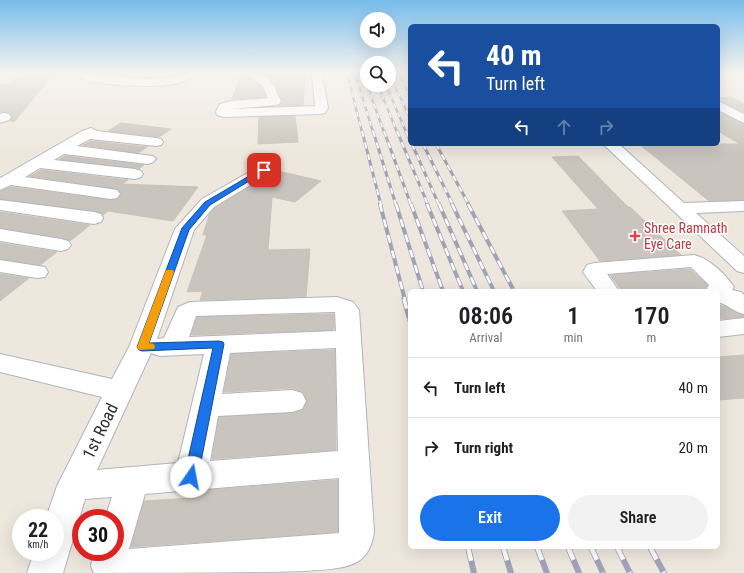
<!DOCTYPE html>
<html lang="en">
<head>
<meta charset="utf-8">
<style>
  body { margin:0; font-family:"Roboto Condensed",sans-serif; background:#f2f2f2; color:#202124; height:100vh; display:flex; flex-direction:column; font-size:15px; white-space:nowrap }
  * { box-sizing:border-box; margin:0 }
  p { font-size:13px; color:#757577 }
  .icon { flex:none; width:22px; height:22px; fill:none; stroke:currentColor; stroke-width:2; stroke-linecap:round; stroke-linejoin:round }
  .map { position:relative; flex:1; overflow:hidden }
  .side { position:absolute; left:408px; top:289px; width:312px; height:260px; display:flex; flex-direction:column; background:#fff; border-radius:6px; box-shadow:0 4px 16px #0002 }
  .side>* { flex:none }
  .guide { position:absolute; left:408px; top:24px; width:312px; height:122px; border-radius:6px; box-shadow:0 4px 16px #0002; background:#1a4fa0; color:#fff; overflow:hidden }
  .buttons { position:absolute; left:360px; top:12px; display:grid; gap:8px }
  .buttons a { display:grid; place-items:center; width:36px; height:36px; border-radius:50%; background:#fff; box-shadow:0 4px 16px #0002; font-size:20px }
  .speed { position:absolute; left:12px; top:509px; display:flex; gap:8px; font-size:20px; font-weight:700; text-align:center }
  .speed>* { display:grid; place-content:center; width:52px; height:52px; border-radius:50%; background:#fff; box-shadow:0 4px 16px #0002; line-height:1 }
  .speed small { font-size:10px; font-weight:400 }
  .speed .limit { border:6px solid #d22; background:#fff; color:#111 }
  .pin { position:absolute; display:grid; place-items:center; width:34px; height:34px; color:#fff; margin:-17px; border-radius:8px; box-shadow:0 2px 6px #0006 }
  .me { position:absolute; width:44px; margin:-22px; rotate:12deg; stroke-linejoin:round; filter:drop-shadow(0 0 3px #0008) }
  .turn { display:flex; align-items:center; gap:14px; height:84px; padding:0 12px; font-size:18px }
  .turn .icon { width:52px; height:52px; stroke-width:2.5 }
  .turn b { display:block; font-size:28px; line-height:34px }
  .lanes { display:flex; align-items:center; height:38px; padding:0 12px; background:#0003; justify-content:center; gap:20px; direction:ltr }
  .lanes .off { opacity:.35 }
  .eta { display:flex; justify-content:space-evenly; align-items:center; height:68px; text-align:center }
  .eta b { font-size:24px; font-weight:600; line-height:28px }
  .primary-button { display:flex; gap:8px; margin-top:auto; padding:8px 12px }
  .primary-button a { flex:1; height:46px; border-radius:24px; background:#1a73e8; color:#fff; font-size:16px; font-weight:600; line-height:46px; text-align:center }
  .primary-button a+a { background:#f2f2f2; color:#202124 }
  ul { padding:0; list-style:none }
  li { display:flex; align-items:center; gap:12px; height:60px; padding:0 12px; border-top:1px solid #e0e0e0 }
  li div { flex:1 }
  li b { display:block; font-size:15px }
  li em { font-style:normal }
  .map>svg:first-child { display:block }
  .building { fill:#c9c4bd; stroke:#c9c3b7 }
  .lines { fill:none; stroke-linecap:round; stroke-linejoin:round }
  .minor-casing { stroke:#b1b3bf; stroke-width:2 }
  .minor { fill:#fff; fill-rule:evenodd }
  .rail-far4-casing { stroke:#a0a2b6; stroke-width:2.5 }
  .rail-far3-casing { stroke:#a0a2b6; stroke-width:3 }
  .rail-far2-casing { stroke:#a0a2b6; stroke-width:4 }
  .rail-far1-casing { stroke:#a0a2b6; stroke-width:5 }
  .rail-casing { stroke:#a0a2b6; stroke-width:6 }
  .rail-far4 { stroke:#fff; stroke-width:1.5; stroke-dasharray:5; stroke-linecap:butt }
  .rail-far3 { stroke:#fff; stroke-width:2; stroke-dasharray:6; stroke-linecap:butt }
  .rail-far2 { stroke:#fff; stroke-width:2.5; stroke-dasharray:8; stroke-linecap:butt }
  .rail-far1 { stroke:#fff; stroke-width:3.5; stroke-dasharray:10; stroke-linecap:butt }
  .rail { stroke:#fff; stroke-width:4.5; stroke-dasharray:14; stroke-linecap:butt }
  .route { fill:#1a73e8; stroke:#114b97 }
  .slow { fill:#f59e0b }
  .health-dot { fill:#e0444e; stroke:#fff; stroke-width:1.5 }
  .labels { text-anchor:middle; stroke-width:3; stroke-linejoin:round; paint-order:stroke }
  .health-label { font-size:14px; fill:#be3a42; stroke:#fff; text-anchor:start }
  .near-street-label { font-size:17px; fill:#2b2b2b; stroke:#fff }
</style>
</head>
<body>
<div class="map">
<svg width="744" height="573" viewBox="0 0 744 573">
  <rect width="100%" height="100%" fill="#eee7dd"/>
  <g class="building">
    <path d="M 31,73 L 54,73 L 14,122 L 10,121 L 12,118 L 10,113 L 4,112 L 0,112 L 0,85 L 10,84 L 17,77 L 24,77 Z"/>
    <path d="M 241,73 L 245,73 L 261,86 L 266,97 L 232,99 Z"/>
    <path d="M 261,73 L 305,73 L 303,105 L 278,106 L 282,100 L 276,87 L 270,78 Z"/>
    <path d="M 731,97 L 744,104 L 744,112 L 718,100 L 718,98 Z"/>
    <path d="M 718,112 L 744,124 L 744,200 L 709,201 L 639,144 L 740,144 L 718,131 Z"/>
    <path d="M 295,116 L 298,142 L 258,144 L 259,117 Z"/>
    <path d="M 121,123 L 171,129 L 159,137 L 108,131 Z"/>
    <path d="M 91,141 L 147,147 L 138,153 L 83,145 Z"/>
    <path d="M 65,156 L 144,165 L 139,169 L 59,159 Z"/>
    <path d="M 578,156 L 628,207 L 630,207 L 681,255 L 600,261 L 562,211 L 598,209 L 552,157 Z"/>
    <path d="M 41,170 L 128,180 L 122,184 L 198,187 L 173,221 L 108,211 L 103,215 L 101,213 L 94,211 L 0,199 L 0,191 L 11,187 L 111,200 L 117,199 L 122,194 L 117,189 L 30,176 Z"/>
    <path d="M 273,170 L 321,181 L 295,202 L 272,197 L 268,250 L 310,249 L 306,297 L 200,300 L 203,291 L 187,292 L 207,235 L 203,235 L 209,215 L 215,208 L 271,174 Z"/>
    <path d="M 0,212 L 90,225 L 70,241 L 61,238 L 0,228 Z"/>
    <path d="M 0,243 L 57,252 L 40,265 L 0,259 Z"/>
    <path d="M 690,269 L 707,285 L 706,289 L 707,291 L 622,291 L 610,275 Z"/>
    <path d="M 0,274 L 29,278 L 0,301 Z"/>
    <path d="M 718,304 L 744,315 L 744,317 L 718,319 Z"/>
    <path d="M 334,314 L 334,330 L 191,335 L 197,317 Z"/>
    <path d="M 335,350 L 336,450 L 212,459 L 219,417 L 292,413 L 302,410 L 307,402 L 303,392 L 292,388 L 224,392 L 231,354 Z"/>
    <path d="M 744,355 L 744,398 L 718,400 L 718,357 Z"/>
    <path d="M 338,480 L 338,532 L 131,547 L 144,501 L 192,498 L 194,491 Z"/>
  </g>
  <g class="lines">
    <g class="minor-casing">
      <g id="minor">
        <path d="M 79,73 L 144,79 L 170,78 L 183,73 L 198,73 C 181,93 111,85 87,81 L 80,77 Z"/>
        <path d="M 246,73 C 270,73 272,81 281,101 L 279,104 L 275,105 L 231,109 L 315,106 L 312,73 L 322,73 L 328,108 L 325,113 L 320,114 L 224,117 L 217,115 L 216,112 L 220,104 L 231,101 L 268,98 L 262,85 Z"/>
        <path d="M 718,101 L 744,114 L 744,123 L 718,110 Z"/>
        <path d="M 4,113 L 9,114 L 11,117 L 9,120 L 0,123 L 0,114 Z"/>
        <path d="M 91,128 L 97,131 L 156,138 L 161,139 L 163,142 L 161,145 L 156,146 L 90,139 L 77,146 L 153,156 L 156,159 L 153,162 L 148,164 L 64,154 L 54,160 L 135,169 L 141,171 L 143,174 L 141,177 L 135,179 L 40,168 L 25,177 L 111,189 L 117,190 L 120,194 L 117,198 L 111,199 L 11,185 L 0,190 L 0,178 L 2,177 L 82,131 Z"/>
        <path d="M 603,144 L 619,144 L 684,203 L 744,201 L 744,211 L 696,213 L 744,256 L 744,273 L 737,271 Z"/>
        <path d="M 264,165 L 270,167 L 272,170 L 270,173 L 214,207 L 194,230 L 157,339 L 164,338 L 178,307 L 190,302 L 337,297 L 353,302 L 359,310 L 374,531 C 373,543 368,556 357,562 C 342,570 324,569 307,571 C 236,573 164,573 94,573 L 91,566 L 93,552 L 115,552 L 115,518 L 105,518 L 112,497 L 85,499 L 63,573 L 27,573 L 34,552 L 55,552 L 55,518 L 46,518 L 57,486 L 102,397 L 0,372 L 0,354 L 112,379 L 129,347 L 175,229 L 202,199 L 258,167 ZM 335,312 L 336,331 L 189,337 L 196,316 ZM 336,348 L 338,451 L 210,461 L 218,416 L 292,412 L 302,409 L 306,401 L 302,393 L 292,390 L 222,394 L 230,353 ZM 151,353 L 160,356 L 204,354 L 178,463 L 97,470 ZM 339,478 L 339,533 L 129,549 L 145,494 Z"/>
        <path d="M 0,200 L 94,212 L 101,214 L 103,218 L 101,222 L 94,224 L 0,210 Z"/>
        <path d="M 0,229 L 61,239 L 68,241 L 71,245 L 68,249 L 61,251 L 0,241 Z"/>
        <path d="M 694,255 C 710,259 725,274 734,287 L 732,290 L 741,292 L 744,295 L 744,314 C 734,312 728,305 718,302 L 718,291 L 709,291 L 707,288 L 709,285 L 691,267 L 607,274 L 619,291 L 597,291 L 583,272 L 587,265 L 594,263 Z"/>
        <path d="M 0,260 L 45,267 L 48,272 L 45,277 L 37,278 L 0,272 Z"/>
        <path d="M 744,318 L 744,334 L 718,337 L 718,321 Z"/>
      </g>
    </g>
    <use href="#minor" class="minor"/>
    <g class="rail-far4-casing">
      <g id="rail-far4">
        <path d="M 347,73 L 362,132"/>
        <path d="M 355,73 L 373,132"/>
        <path d="M 363,73 L 367,85"/>
        <path d="M 398,73 L 410,96"/>
        <path d="M 389,74 L 410,118"/>
        <path d="M 367,85 L 384,132"/>
        <path d="M 378,85 L 397,132"/>
        <path d="M 386,85 L 406,132"/>
      </g>
    </g>
    <g class="rail-far3-casing">
      <g id="rail-far3">
        <path d="M 362,131 L 381,205"/>
        <path d="M 373,131 L 396,205"/>
        <path d="M 384,131 L 411,205"/>
        <path d="M 397,131 L 428,205"/>
        <path d="M 406,131 L 410,140"/>
        <path d="M 412,144 L 439,205"/>
        <path d="M 423,144 L 453,205"/>
        <path d="M 436,144 L 469,205"/>
      </g>
    </g>
    <g class="rail-far2-casing">
      <g id="rail-far2">
        <path d="M 380,204 L 405,300"/>
        <path d="M 396,204 L 423,291"/>
        <path d="M 411,204 L 443,291"/>
        <path d="M 427,204 L 463,291"/>
        <path d="M 439,204 L 477,291"/>
        <path d="M 452,204 L 494,291"/>
        <path d="M 468,204 L 514,291"/>
      </g>
    </g>
    <g class="rail-far1-casing">
      <path id="rail-far1" d="M 404,299 L 410,321"/>
    </g>
    <g class="rail-casing">
      <g id="rail">
        <path d="M 468,547 L 474,573"/>
        <path d="M 503,547 L 511,573"/>
        <path d="M 537,547 L 547,573"/>
        <path d="M 568,547 L 579,573"/>
        <path d="M 591,547 L 603,573"/>
        <path d="M 617,547 L 630,573"/>
        <path d="M 650,547 L 664,573"/>
      </g>
    </g>
    <use href="#rail-far4" class="rail-far4"/>
    <use href="#rail-far3" class="rail-far3"/>
    <use href="#rail-far2" class="rail-far2"/>
    <use href="#rail-far1" class="rail-far1"/>
    <use href="#rail" class="rail"/>
  </g>
  <linearGradient id="sky" x2="0" y2="1"><stop stop-color="#77bdec"/><stop offset="0.47" stop-color="#f7f4f0"/><stop offset="1" stop-color="#f7f4f0" stop-opacity="0"/></linearGradient>
  <rect width="744" height="154" fill="url(#sky)"/>
  <path class="route" d="M 261,169 L 267,170 L 210,205 L 189,230 L 149,343 L 219,341 L 223,342 L 224,344 L 198,477 L 196,481 L 191,483 L 186,481 L 184,477 L 213,348 L 142,351 L 139,350 L 137,347 L 182,228 L 205,202 Z"/>
  <path class="slow" d="M 166,270 L 173,270 L 174,272 L 149,343 L 154,344 L 155,347 L 154,349 L 139,350 L 137,347 Z"/>
  <path class="health-dot" d="M633 230h4v4h4v4h-4v4h-4v-4h-4v-4h4z"/>
  <g class="labels">
    <g class="health-label">
      <text x="644" y="233">Shree Ramnath<tspan x="644" dy="16">Eye Care</tspan></text>
    </g>
    <g class="near-street-label">
      <text transform="translate(100 431) rotate(-64)" y="6">1st Road</text>
    </g>
  </g>
</svg>
<div class="buttons">
<a><svg class="icon" aria-label="sound" viewBox="0 0 24 24"><path d="M4 9h4l5-4v14l-5-4H4zM17 9q2 3 0 6"/></svg></a>
<a><svg class="icon" aria-label="search" viewBox="0 0 24 24"><circle cx="10" cy="10" r="6"/><path d="M15 15l6 6"/></svg></a>
</div>
<div class="speed"><div>22<small>km/h</small></div><div class="limit">30</div></div>
<div class="pin" style="left:264px;top:170px;background:#d93025"><svg class="icon" aria-label="arrive" viewBox="0 0 24 24"><path d="M6 21V4h12l-3 4 3 4H6"/></svg></div>
<svg class="me" style="left:191px;top:477px" viewBox="-20 -20 40 40"><circle r="19" fill="#fff"/><path d="M0-13L10 11 0 6-10 11z" fill="#1a73e8"/></svg>
<div class="guide">
<div class="turn"><svg class="icon" aria-label="left" viewBox="0 0 24 24"><path d="M17 20v-9H6M10 6l-5 5 5 5"/></svg><div><b>40 m</b>Turn left</div></div>
<div class="lanes"><svg class="icon" aria-label="left" viewBox="0 0 24 24"><path d="M17 20v-9H6M10 6l-5 5 5 5"/></svg><svg class="icon off" aria-label="ahead" viewBox="0 0 24 24"><path d="M12 20V5M6 11l6-6 6 6"/></svg><svg class="icon off" aria-label="right" viewBox="0 0 24 24"><path d="M7 20v-9h11M14 6l5 5-5 5"/></svg></div>
</div>
<section class="side">
<div class="eta">
<div><b>08:06</b><p>Arrival</p></div>
<div><b>1</b><p>min</p></div>
<div><b>170</b><p>m</p></div>
</div>
<ul>
<li><svg class="icon" aria-label="left" viewBox="0 0 24 24"><path d="M17 20v-9H6M10 6l-5 5 5 5"/></svg><div><b>Turn left</b></div><em>40 m</em></li>
<li><svg class="icon" aria-label="right" viewBox="0 0 24 24"><path d="M7 20v-9h11M14 6l5 5-5 5"/></svg><div><b>Turn right</b></div><em>20 m</em></li>
</ul>
<div class="primary-button"><a>Exit</a><a>Share</a></div>
</section>
</div>
</body>
</html>
